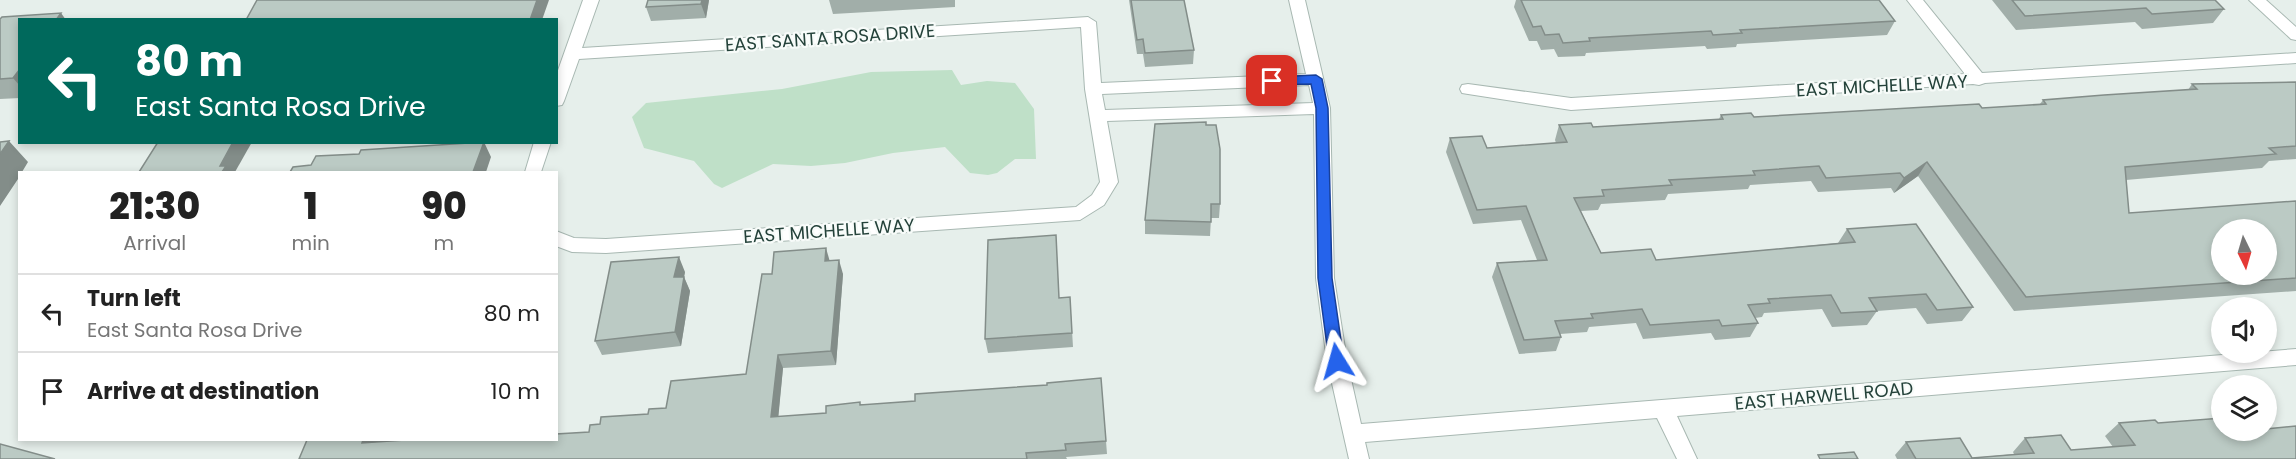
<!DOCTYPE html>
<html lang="en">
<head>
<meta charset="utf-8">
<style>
  body { margin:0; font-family:Poppins,sans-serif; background:#f2f2f2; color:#222; height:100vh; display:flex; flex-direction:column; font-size:22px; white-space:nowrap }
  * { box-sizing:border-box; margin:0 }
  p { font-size:20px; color:#767676 }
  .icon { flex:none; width:33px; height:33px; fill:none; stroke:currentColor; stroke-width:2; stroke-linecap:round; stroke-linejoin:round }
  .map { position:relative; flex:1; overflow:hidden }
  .side { position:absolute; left:18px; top:171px; width:540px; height:270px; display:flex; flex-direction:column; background:#fff; border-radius:0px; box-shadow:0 3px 9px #0003 }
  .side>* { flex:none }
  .top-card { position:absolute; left:18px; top:18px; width:540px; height:126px; border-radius:0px; box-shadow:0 3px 9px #0003; background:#00695c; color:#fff; overflow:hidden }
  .needle { width:39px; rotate:175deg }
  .fabs { position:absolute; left:2211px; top:219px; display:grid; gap:12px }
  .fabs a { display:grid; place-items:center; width:66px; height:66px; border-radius:50%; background:#fff; box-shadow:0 3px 9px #0003; font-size:30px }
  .pin { position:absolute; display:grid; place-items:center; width:51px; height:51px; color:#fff; margin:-26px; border-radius:12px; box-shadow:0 3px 9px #0006 }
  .me { position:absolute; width:66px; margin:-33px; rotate:352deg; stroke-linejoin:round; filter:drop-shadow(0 0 4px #0008) }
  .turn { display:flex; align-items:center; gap:21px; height:126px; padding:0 18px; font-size:27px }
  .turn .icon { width:78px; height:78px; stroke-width:2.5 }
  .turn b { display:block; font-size:42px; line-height:51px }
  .eta { display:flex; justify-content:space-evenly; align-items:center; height:102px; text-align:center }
  .eta b { font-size:36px; font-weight:800; line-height:42px }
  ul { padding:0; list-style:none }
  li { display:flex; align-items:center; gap:18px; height:78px; padding:0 18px; border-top:2px solid #e0e0e0 }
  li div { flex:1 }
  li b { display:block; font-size:22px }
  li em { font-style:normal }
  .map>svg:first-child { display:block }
  .green { fill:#bfe0c8 }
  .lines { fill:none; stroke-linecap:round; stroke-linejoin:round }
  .minor-casing { stroke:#a8b8b2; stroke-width:2 }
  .minor { fill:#fff; fill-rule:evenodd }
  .wall { fill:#a1aea9 }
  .shaded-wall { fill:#838d89 }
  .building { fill:#bbcac4; stroke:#838d89; stroke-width:1.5; fill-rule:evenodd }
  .route { fill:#2563eb; stroke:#184099; stroke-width:1.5 }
  .labels { text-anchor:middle; stroke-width:4.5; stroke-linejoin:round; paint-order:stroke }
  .street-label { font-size:18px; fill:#24423a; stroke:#f7fbf9 }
</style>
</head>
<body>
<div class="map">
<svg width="2296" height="459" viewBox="0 0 2296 459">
  <rect width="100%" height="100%" fill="#e6efeb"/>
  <path class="green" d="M 952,70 L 961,85 L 987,81 L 1015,83 L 1034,109 L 1036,159 L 1015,159 L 997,173 L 988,175 L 970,173 L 945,147 L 893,153 L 845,163 L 811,166 L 773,164 L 722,188 L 714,184 L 694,161 L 644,148 L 632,117 L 646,103 L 782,89 L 871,72 Z"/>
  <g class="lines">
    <g class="minor-casing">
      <g id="minor">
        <path d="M 583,0 L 599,0 L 582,48 L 1088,17 L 1096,22 L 1101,83 L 1306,74 L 1289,0 L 1305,0 L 1330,108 L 1334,278 L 1347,361 L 1361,424 L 2296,349 L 2296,365 L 1677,416 L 1697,459 L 1677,459 L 1657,418 L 1365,442 L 1369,459 L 1349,459 L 1327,361 L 1316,278 L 1314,114 L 1107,121 L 1118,182 L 1104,205 L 1080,220 L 606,253 L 572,252 L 556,246 L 556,231 L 574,238 L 606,239 L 1076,207 L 1092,195 L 1100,182 L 1085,89 L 1081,27 L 579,59 L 564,101 L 562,105 L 556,106 L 556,76 ZM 1309,85 L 1313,103 L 1105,110 L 1102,94 Z"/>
        <path d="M 1907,0 L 1923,0 L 1982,73 L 2296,53 L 2296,63 L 1985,83 L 1979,85 L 1973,84 L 1571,110 L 1468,94 L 1462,93 L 1460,89 L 1462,85 L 1468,84 L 1571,98 L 1965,74 Z"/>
        <path d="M 2249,0 L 2266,0 L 2296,27 L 2296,40 L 2291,39 Z"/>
        <path d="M 534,142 L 551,142 L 541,172 L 525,172 Z"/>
      </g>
    </g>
    <use href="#minor" class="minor"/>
  </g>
  <g class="wall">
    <path d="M 709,0 L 706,18 L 651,21 L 646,7 Z"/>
    <path d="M 829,0 L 955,0 L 955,7 L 833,14 Z"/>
    <path d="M 1129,0 L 1184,0 L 1194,50 L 1193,64 L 1145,67 L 1143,54 L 1137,54 Z"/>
    <path d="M 1516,0 L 1879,0 L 1895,21 L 1887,35 L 1737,44 L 1736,47 L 1707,49 L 1705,46 L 1586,53 L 1585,56 L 1558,57 L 1554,49 L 1541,50 L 1537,41 L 1529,41 L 1514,7 Z"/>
    <path d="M 1992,0 L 2215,0 L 2224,9 L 2213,23 L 2142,29 L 2135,22 L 2016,30 Z"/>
    <path d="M 0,19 L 20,20 L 20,98 L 0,99 Z"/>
    <path d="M 2296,82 L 2296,159 L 2269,161 L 2262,168 L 2126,180 L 2129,213 L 2296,201 L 2296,291 L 2014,311 L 1918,176 L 1894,193 L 1891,188 L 1818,192 L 1811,181 L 1750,185 L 1748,189 L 1668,194 L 1665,200 L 1601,204 L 1598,210 L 1581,211 L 1601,253 L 1656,260 L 1838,243 L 1847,229 L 1973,307 L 1962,321 L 1927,324 L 1916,308 L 1877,311 L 1867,325 L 1832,327 L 1822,309 L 1764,313 L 1762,317 L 1755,318 L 1758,323 L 1750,337 L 1715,340 L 1711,333 L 1643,339 L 1636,323 L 1589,327 L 1587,332 L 1560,334 L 1561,337 L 1556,351 L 1519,354 L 1492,277 L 1497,263 L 1537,260 L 1521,220 L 1473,224 L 1446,152 L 1450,138 L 1487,148 L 1556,143 L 1555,140 L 1559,125 L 1593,127 L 1719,119 L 1721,115 L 1754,117 L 1982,108 L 2040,104 L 2043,100 L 2188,90 L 2192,84 Z"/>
    <path d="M 1155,124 L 1220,204 L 1219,218 L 1211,218 L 1210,236 L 1145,234 L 1145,220 Z"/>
    <path d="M 1056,235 L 1059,298 L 1070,297 L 1073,347 L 988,353 L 985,339 Z"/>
    <path d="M 830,260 L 843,274 L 836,365 L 783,368 L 778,417 L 826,413 L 861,404 L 1106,441 L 1107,454 L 1066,457 L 1067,459 L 299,459 L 307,440 L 379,440 L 379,441 L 556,440 L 589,432 L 600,424 L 648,414 L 666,408 L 746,374 L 772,274 Z"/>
    <path d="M 685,272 L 684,277 L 690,291 L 681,346 L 602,355 L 595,341 Z"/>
    <path d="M 2119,423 L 2158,423 L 2222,430 L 2266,430 L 2296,459 L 1897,459 L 1895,455 L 1906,442 L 1972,458 L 2014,454 L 2013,452 L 2025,438 L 2071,450 L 2113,447 L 2105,436 Z"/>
  </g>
  <g class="shaded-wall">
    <path d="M 537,0 L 549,0 L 542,20 L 530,20 Z"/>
    <path d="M 702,0 L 709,0 L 706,18 L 701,4 Z"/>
    <path d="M 61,13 L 66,20 L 56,20 Z"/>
    <path d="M 20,69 L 20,86 L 13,78 Z"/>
    <path d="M 9,141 L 28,162 L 22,172 L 20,172 L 20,176 L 0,206 L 0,154 Z"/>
    <path d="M 233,142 L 252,142 L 235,172 L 222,172 L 220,166 Z"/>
    <path d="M 484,142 L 491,157 L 486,172 L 473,172 Z"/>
    <path d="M 1927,162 L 1918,176 L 1894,193 L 1904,178 Z"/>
    <path d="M 826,248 L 830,262 L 825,261 Z"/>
    <path d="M 679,257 L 685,272 L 681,291 L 674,277 Z"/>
    <path d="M 839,260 L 843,274 L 836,365 L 831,351 Z"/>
    <path d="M 684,277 L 690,291 L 681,346 L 675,332 Z"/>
    <path d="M 778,355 L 783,368 L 777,431 L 771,417 Z"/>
    <path d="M 363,440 L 379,440 L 373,456 L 362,443 Z"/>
  </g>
  <g class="building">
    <path d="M 257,0 L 537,0 L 530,20 L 246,20 Z"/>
    <path d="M 648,0 L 702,0 L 701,4 L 646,7 Z"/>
    <path d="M 1131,0 L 1184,0 L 1194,50 L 1145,53 L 1143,39 L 1137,40 Z"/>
    <path d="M 1521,0 L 1879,0 L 1895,21 L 1740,30 L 1742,33 L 1713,35 L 1711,31 L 1589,38 L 1590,41 L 1563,43 L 1559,34 L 1545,35 L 1541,26 L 1533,27 Z"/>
    <path d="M 2012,0 L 2215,0 L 2224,9 L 2152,14 L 2146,8 L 2025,16 Z"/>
    <path d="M 61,13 L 56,20 L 20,20 L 20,69 L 13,78 L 0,79 L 0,19 L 2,17 Z"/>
    <path d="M 2296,82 L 2296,146 L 2269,148 L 2276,154 L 2125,167 L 2129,213 L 2296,201 L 2296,278 L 2026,297 L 1927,162 L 1904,178 L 1900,173 L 1826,178 L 1819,166 L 1753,171 L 1755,175 L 1669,180 L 1672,185 L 1602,190 L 1604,196 L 1574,198 L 1601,253 L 1651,249 L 1656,260 L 1855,242 L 1847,229 L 1916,224 L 1973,307 L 1937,310 L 1926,294 L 1869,298 L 1877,311 L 1841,313 L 1831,295 L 1768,299 L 1770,303 L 1748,305 L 1758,323 L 1722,326 L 1719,320 L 1650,325 L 1642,309 L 1591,314 L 1593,318 L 1555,321 L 1561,337 L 1524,340 L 1497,263 L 1547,260 L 1526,206 L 1477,210 L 1450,138 L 1482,136 L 1487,148 L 1567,142 L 1559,125 L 1591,123 L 1593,127 L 1723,119 L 1721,115 L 1751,113 L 1754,117 L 1979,104 L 1982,108 L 2046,104 L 2043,100 L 2104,95 L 2197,89 L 2192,84 ZM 2222,230 L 2266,230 L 2266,274 L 2222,274 Z"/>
    <path d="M 1206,122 L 1206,125 L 1216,125 L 1220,149 L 1220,204 L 1211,204 L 1211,222 L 1145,220 L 1155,124 Z"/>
    <path d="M 9,141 L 0,154 L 0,142 Z"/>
    <path d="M 158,142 L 233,142 L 220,166 L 226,166 L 222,172 L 139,172 Z"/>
    <path d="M 484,142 L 473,172 L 290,172 L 293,167 L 311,165 L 316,156 L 359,154 L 361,150 Z"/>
    <path d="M 1056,235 L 1059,298 L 1070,297 L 1072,333 L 985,339 L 988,240 Z"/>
    <path d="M 826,248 L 825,261 L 839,260 L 831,351 L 778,355 L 771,417 L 826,413 L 826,406 L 860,402 L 860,405 L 915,401 L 915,394 L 1047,385 L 1047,383 L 1101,378 L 1106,441 L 1065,444 L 1066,450 L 1026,453 L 1027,459 L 299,459 L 307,440 L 363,440 L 362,443 L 405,440 L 556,440 L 556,434 L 589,432 L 590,425 L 600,424 L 601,417 L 648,414 L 649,409 L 666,408 L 671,381 L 746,374 L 762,274 L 772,274 L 774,252 Z"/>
    <path d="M 679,257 L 674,277 L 684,277 L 675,332 L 595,341 L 611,262 Z"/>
    <path d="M 2222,418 L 2222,430 L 2266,430 L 2266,429 L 2296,426 L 2296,459 L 1916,459 L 1906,442 L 1960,438 L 1972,458 L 2034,453 L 2025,438 L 2061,435 L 2071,450 L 2135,445 L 2119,423 L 2155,420 L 2158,423 Z"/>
    <path d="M 0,444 L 55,459 L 0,459 Z"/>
    <path d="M 1854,452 L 1858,459 L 1820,459 L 1818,455 Z"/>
  </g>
  <path class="route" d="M 1316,75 L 1322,79 L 1328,108 L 1332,278 L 1344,361 L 1342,365 L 1332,365 L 1329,361 L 1318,278 L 1316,108 L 1311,84 L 1272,85 L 1266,81 L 1272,77 Z"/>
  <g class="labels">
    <g class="street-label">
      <text transform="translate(830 38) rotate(-4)" y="6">EAST SANTA ROSA DRIVE</text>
      <text transform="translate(1882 86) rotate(-3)" y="6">EAST MICHELLE WAY</text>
      <text transform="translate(829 231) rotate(-4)" y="6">EAST MICHELLE WAY</text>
      <text transform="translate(1824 396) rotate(-5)" y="6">EAST HARWELL ROAD</text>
    </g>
  </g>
</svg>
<div class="fabs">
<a><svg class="needle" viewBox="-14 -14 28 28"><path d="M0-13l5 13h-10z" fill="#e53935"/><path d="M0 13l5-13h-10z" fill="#767676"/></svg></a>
<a><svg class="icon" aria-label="sound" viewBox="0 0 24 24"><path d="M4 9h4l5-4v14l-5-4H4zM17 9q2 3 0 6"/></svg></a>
<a><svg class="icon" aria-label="layers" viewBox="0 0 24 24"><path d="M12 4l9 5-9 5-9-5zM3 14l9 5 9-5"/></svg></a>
</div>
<div class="pin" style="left:1272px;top:81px;background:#d93025"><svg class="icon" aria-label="arrive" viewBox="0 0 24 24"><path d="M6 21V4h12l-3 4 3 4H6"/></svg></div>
<svg class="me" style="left:1337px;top:361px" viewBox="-20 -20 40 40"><path d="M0-17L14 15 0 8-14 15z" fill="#2563eb" stroke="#fff" stroke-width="4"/></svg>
<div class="top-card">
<div class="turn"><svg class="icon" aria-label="left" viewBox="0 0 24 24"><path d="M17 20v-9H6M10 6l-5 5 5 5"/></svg><div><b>80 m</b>East Santa Rosa Drive</div></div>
</div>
<section class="side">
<div class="eta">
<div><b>21:30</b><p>Arrival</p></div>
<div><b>1</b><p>min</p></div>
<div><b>90</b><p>m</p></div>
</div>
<ul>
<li><svg class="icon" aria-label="left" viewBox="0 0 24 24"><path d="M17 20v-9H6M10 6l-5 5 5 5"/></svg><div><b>Turn left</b><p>East Santa Rosa Drive</p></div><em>80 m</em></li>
<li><svg class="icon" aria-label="arrive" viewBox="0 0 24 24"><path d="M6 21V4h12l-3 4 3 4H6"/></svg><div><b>Arrive at destination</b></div><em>10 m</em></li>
</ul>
</section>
</div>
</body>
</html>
